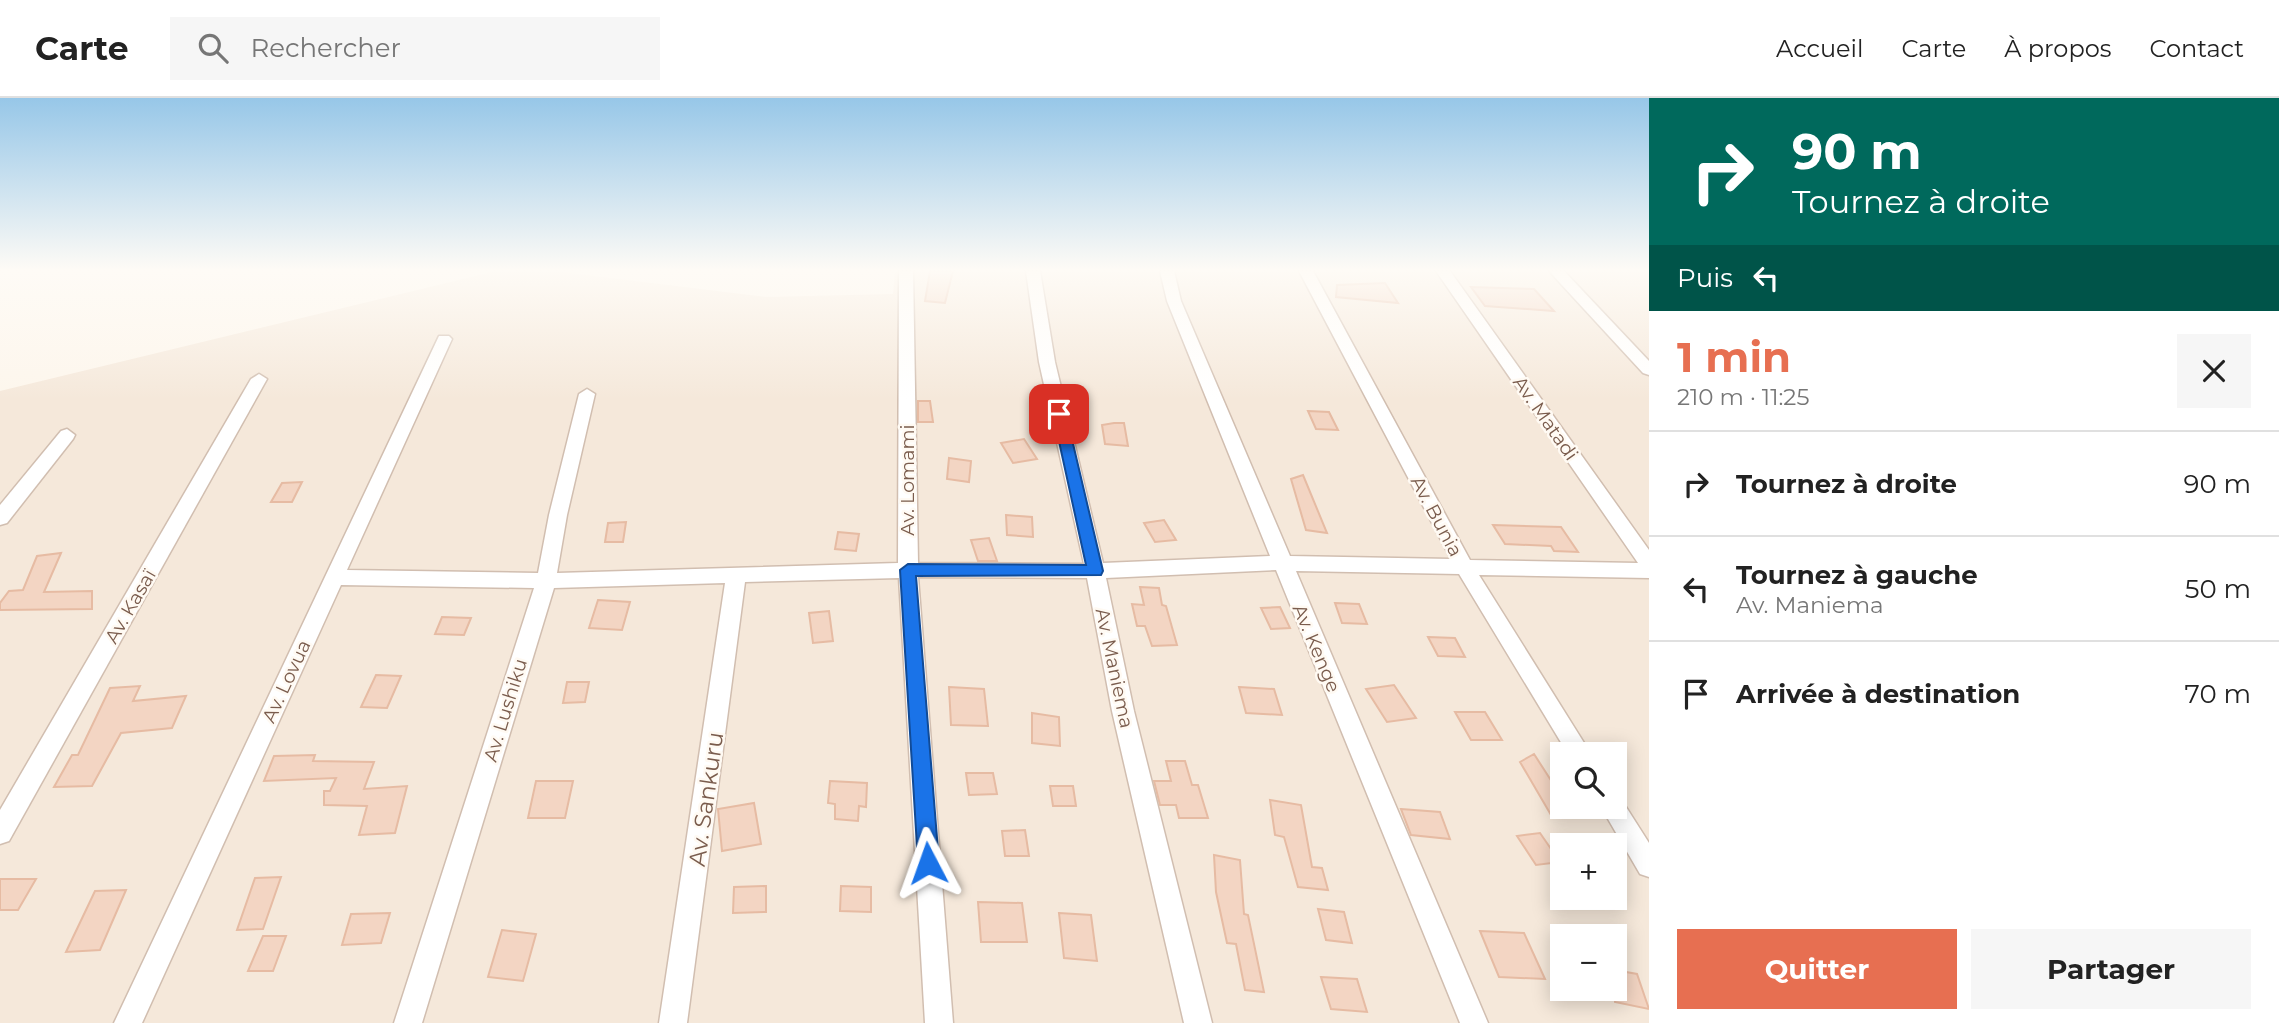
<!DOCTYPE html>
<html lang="fr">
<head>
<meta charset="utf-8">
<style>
  body { margin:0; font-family:Montserrat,sans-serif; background:#f6f6f6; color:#222; height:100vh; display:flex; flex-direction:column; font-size:26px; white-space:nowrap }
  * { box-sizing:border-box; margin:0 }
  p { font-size:23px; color:#767676 }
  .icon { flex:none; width:38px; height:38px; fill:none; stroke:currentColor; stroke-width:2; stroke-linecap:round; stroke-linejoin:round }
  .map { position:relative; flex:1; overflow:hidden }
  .panel { display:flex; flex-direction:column; background:#fff; width:630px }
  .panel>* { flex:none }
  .hud { background:#00695c; color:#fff; overflow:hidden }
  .buttons { position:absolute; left:1550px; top:644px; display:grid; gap:14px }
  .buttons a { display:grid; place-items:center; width:77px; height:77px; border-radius:0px; background:#fff; box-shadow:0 4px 18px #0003; font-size:35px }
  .pin { position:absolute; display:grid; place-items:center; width:60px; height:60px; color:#fff; margin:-30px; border-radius:14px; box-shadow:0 4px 10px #0006 }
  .me { position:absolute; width:77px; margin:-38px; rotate:356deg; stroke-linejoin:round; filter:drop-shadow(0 0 5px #0008) }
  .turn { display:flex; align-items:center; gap:24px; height:147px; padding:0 28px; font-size:32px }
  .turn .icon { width:91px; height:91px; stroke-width:2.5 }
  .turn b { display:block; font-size:49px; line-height:60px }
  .then { display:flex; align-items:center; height:66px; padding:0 28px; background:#0003; gap:14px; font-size:26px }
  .round { display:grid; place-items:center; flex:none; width:74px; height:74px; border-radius:0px; background:#f6f6f6 }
  .summary { display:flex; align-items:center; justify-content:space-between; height:119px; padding:0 28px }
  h1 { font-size:42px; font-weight:700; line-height:52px; color:#e76f51 }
  .button { display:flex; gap:14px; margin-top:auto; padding:14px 28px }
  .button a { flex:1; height:80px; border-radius:0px; background:#e76f51; color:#fff; font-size:28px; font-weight:700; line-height:80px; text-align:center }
  .button a+a { background:#f6f6f6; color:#222 }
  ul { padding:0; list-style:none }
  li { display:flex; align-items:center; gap:21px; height:105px; padding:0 28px; border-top:2px solid #e0e0e0 }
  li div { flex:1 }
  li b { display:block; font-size:26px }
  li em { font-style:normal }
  header { display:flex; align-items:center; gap:42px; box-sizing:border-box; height:98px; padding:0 35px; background:#fff; border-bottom:2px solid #e0e0e0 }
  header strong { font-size:33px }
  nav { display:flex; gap:38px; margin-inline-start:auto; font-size:24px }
  .search { width:490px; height:63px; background:#f6f6f6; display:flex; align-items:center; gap:18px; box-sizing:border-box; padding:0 24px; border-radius:0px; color:#767676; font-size:26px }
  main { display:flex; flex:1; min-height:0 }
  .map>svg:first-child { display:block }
  .residential { fill:#f5e8da; fill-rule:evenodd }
  .building { fill:#f3d5c3; stroke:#e6bba3; stroke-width:2 }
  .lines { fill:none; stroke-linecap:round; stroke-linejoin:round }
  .street-casing { stroke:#d1beb0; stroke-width:3 }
  .street { fill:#fff; fill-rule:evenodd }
  .route { fill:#1a73e8; stroke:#114b97; stroke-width:2 }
  .labels { text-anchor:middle; stroke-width:5; stroke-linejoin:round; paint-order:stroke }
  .street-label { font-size:19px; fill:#7a5c4d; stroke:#fffaf3 }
  .near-street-label { font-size:23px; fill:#7a5c4d; stroke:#fffaf3 }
</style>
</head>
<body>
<header>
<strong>Carte</strong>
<div class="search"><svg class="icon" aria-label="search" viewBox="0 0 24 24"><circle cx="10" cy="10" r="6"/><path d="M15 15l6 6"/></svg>Rechercher</div>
<nav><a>Accueil</a><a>Carte</a><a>À propos</a><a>Contact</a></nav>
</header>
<main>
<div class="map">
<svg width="1649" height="925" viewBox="0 0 1649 925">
  <rect width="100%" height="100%" fill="#fdf6ec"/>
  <path class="residential" d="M 496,173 L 553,173 L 767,199 L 893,196 L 895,173 L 1649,173 L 1649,925 L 0,925 L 0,293 ZM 1563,656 L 1615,656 L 1615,709 L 1563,709 ZM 1563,747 L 1615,747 L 1615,800 L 1563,800 ZM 1563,838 L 1615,838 L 1615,891 L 1563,891 Z"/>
  <g class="building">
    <path d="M 930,173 L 953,173 L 945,205 L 925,203 Z"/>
    <path d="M 1385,185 L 1398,205 L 1336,199 L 1337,187 Z"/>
    <path d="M 1471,189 L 1534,191 L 1554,213 L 1485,208 Z"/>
    <path d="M 918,303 L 930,303 L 933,324 L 918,324 Z"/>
    <path d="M 1308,313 L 1329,314 L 1338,332 L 1316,331 Z"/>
    <path d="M 1114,325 L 1124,325 L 1128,348 L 1105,346 L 1102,327 Z"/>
    <path d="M 1024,341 L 1037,361 L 1013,365 L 1001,345 Z"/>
    <path d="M 949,360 L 971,363 L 969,384 L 947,381 Z"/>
    <path d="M 1303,377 L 1327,435 L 1306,432 L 1291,381 Z"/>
    <path d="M 302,384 L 292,404 L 271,404 L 282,385 Z"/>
    <path d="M 1006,417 L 1032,419 L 1033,439 L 1007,437 Z"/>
    <path d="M 1164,422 L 1176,442 L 1155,444 L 1144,425 Z"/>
    <path d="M 626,424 L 623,444 L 605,444 L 608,425 Z"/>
    <path d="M 1493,427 L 1561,429 L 1578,454 L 1554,453 L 1551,448 L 1505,446 Z"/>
    <path d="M 838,434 L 859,436 L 856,453 L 835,451 Z"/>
    <path d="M 989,440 L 997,463 L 978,463 L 971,442 Z"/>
    <path d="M 61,455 L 44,494 L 92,493 L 92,511 L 0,512 L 0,505 L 9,493 L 23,492 L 37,458 Z"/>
    <path d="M 1140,489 L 1159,490 L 1162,507 L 1166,508 L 1177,547 L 1152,548 L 1145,528 L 1137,528 L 1132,506 L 1144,507 Z"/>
    <path d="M 598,502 L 630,504 L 622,532 L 589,530 Z"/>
    <path d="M 1335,505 L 1359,506 L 1367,526 L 1342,525 Z"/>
    <path d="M 1280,509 L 1290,530 L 1271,531 L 1261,510 Z"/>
    <path d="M 829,513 L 833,543 L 813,545 L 809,515 Z"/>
    <path d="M 442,519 L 471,520 L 464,537 L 435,536 Z"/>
    <path d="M 1428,539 L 1455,540 L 1465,559 L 1438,558 Z"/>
    <path d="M 376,577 L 401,578 L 387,610 L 361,609 Z"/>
    <path d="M 567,584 L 589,584 L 585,604 L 563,605 Z"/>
    <path d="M 1394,587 L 1416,620 L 1387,624 L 1366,591 Z"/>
    <path d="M 140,588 L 133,603 L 186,598 L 172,630 L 121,635 L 92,688 L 54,689 L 72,657 L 78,657 L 110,590 Z"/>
    <path d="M 949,589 L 984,591 L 988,628 L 951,627 Z"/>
    <path d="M 1239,589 L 1274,591 L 1282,617 L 1246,615 Z"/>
    <path d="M 1455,614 L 1485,614 L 1502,642 L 1471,642 Z"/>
    <path d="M 1032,615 L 1059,619 L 1060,648 L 1032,645 Z"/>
    <path d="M 1534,656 L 1563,701 L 1563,709 L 1567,709 L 1572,716 L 1551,717 L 1520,664 Z"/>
    <path d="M 315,657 L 313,663 L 374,664 L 364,691 L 407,688 L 395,735 L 359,737 L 367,708 L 324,707 L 324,693 L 330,693 L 336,680 L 264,683 L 274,658 Z"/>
    <path d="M 1166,663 L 1185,663 L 1192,687 L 1198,687 L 1208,720 L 1179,720 L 1176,707 L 1160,707 L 1154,683 L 1171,683 Z"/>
    <path d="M 966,675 L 993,675 L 997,696 L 969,697 Z"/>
    <path d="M 536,683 L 573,683 L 565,720 L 528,720 Z"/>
    <path d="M 830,683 L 867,685 L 866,709 L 859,708 L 858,723 L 835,721 L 835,706 L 828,705 Z"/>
    <path d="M 1050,688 L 1073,688 L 1076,708 L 1053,708 Z"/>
    <path d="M 1270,702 L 1301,707 L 1312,769 L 1322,770 L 1328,792 L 1298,789 L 1284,739 L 1275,737 Z"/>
    <path d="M 754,705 L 761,746 L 722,753 L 718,711 Z"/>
    <path d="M 1401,711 L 1440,714 L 1450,741 L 1411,737 Z"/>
    <path d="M 1025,732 L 1029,758 L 1005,758 L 1002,733 Z"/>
    <path d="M 1540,735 L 1560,764 L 1536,767 L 1517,738 Z"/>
    <path d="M 1214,757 L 1240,762 L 1244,816 L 1248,817 L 1264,894 L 1245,892 L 1236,846 L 1227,845 L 1216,794 Z"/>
    <path d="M 281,779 L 263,831 L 237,832 L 255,780 Z"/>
    <path d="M 0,781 L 36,781 L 18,812 L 0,812 Z"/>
    <path d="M 766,788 L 766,814 L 733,815 L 734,789 Z"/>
    <path d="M 841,788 L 871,789 L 871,814 L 840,813 Z"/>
    <path d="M 126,792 L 100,852 L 66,854 L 95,793 Z"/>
    <path d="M 978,804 L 1022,805 L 1027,844 L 981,844 Z"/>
    <path d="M 1318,811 L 1344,814 L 1352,845 L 1326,842 Z"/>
    <path d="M 390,815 L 381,845 L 342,847 L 351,816 Z"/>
    <path d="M 1059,815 L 1091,817 L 1097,863 L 1064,860 Z"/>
    <path d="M 502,832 L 536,836 L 523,883 L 488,879 Z"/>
    <path d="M 1480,833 L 1524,835 L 1545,881 L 1499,879 Z"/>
    <path d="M 263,838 L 286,838 L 273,873 L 248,873 Z"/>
    <path d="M 1615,872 L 1637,876 L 1649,911 L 1615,904 Z"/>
    <path d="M 1321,879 L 1357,881 L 1367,914 L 1331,911 Z"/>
  </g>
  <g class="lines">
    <g class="street-casing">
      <g id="street">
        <path d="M 899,173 L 913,173 L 918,465 L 1084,466 L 1039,264 L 1026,173 L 1040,173 L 1055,264 L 1103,465 L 1270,458 L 1167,203 L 1160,173 L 1174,173 L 1181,203 L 1290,458 L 1451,461 L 1299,173 L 1313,173 L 1470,462 L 1638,465 L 1436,173 L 1450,173 L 1649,452 L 1649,480 L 1479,477 L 1591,656 L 1568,656 L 1459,476 L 1296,473 L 1488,925 L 1460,925 L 1276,472 L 1106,480 L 1134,613 L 1212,925 L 1184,925 L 1112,613 L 1087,480 L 918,479 L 953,925 L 925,925 L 899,480 L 745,484 L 687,925 L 659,925 L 725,485 L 554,490 L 422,925 L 394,925 L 534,490 L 341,487 L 142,925 L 114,925 L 439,238 L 449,238 L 452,241 L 347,472 L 538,475 L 549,417 L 579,296 L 587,291 L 595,296 L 567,417 L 557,475 L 898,465 Z"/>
        <path d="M 1549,173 L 1564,173 L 1649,263 L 1649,277 L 1643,275 Z"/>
        <path d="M 259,276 L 267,281 L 9,743 L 0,746 L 0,712 L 251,281 Z"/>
        <path d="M 67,331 L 75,337 L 73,341 L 7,425 L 0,427 L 0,407 L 61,333 Z"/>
        <path d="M 1615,699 L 1621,701 L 1649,745 L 1649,779 L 1640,776 L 1601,709 L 1615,709 Z"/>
      </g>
    </g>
    <use href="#street" class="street"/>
  </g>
  <linearGradient id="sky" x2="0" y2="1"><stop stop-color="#97c7e8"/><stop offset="0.57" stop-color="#fefbf6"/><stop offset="1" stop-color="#fefbf6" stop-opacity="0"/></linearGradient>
  <rect width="1649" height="302" fill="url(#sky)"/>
  <path class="route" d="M 1059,312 L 1066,316 L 1103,473 L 1101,477 L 916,478 L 939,765 L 935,772 L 928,775 L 921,772 L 918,765 L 900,472 L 908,466 L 1086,467 L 1053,316 Z"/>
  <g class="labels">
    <g class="street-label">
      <text transform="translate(1546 320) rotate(55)" y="7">Av. Matadi</text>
      <text transform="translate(907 382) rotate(-90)" y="7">Av. Lomami</text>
      <text transform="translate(1437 418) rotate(62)" y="7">Av. Bunia</text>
      <text transform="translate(130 508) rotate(-60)" y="7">Av. Kasaï</text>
      <text transform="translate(1317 550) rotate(67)" y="7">Av. Kenge</text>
      <text transform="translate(1115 570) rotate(78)" y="7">Av. Maniema</text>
      <text transform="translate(286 583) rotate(-65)" y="7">Av. Lovua</text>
      <text transform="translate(505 612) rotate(-73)" y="7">Av. Lushiku</text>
    </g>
    <g class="near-street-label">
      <text transform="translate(706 701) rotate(-82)" y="8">Av. Sankuru</text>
    </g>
  </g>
</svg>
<div class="buttons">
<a><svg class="icon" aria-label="search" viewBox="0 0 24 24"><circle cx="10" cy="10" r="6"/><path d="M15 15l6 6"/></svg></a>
<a>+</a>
<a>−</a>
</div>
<div class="pin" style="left:1059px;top:316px;background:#d93025"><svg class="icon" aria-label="arrive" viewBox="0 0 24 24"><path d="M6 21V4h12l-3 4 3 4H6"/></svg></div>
<svg class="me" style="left:928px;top:765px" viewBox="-20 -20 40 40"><path d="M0-17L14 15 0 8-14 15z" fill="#1a73e8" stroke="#fff" stroke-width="4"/></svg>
</div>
<section class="panel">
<div class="hud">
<div class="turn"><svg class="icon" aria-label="right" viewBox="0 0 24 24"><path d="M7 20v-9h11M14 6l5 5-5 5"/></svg><div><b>90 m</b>Tournez à droite</div></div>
<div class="then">Puis<svg class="icon" aria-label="left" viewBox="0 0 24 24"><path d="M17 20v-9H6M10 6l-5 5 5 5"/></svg></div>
</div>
<div class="summary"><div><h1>1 min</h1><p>210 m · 11:25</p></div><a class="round"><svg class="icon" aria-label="close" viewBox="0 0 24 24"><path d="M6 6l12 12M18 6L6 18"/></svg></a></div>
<ul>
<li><svg class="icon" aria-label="right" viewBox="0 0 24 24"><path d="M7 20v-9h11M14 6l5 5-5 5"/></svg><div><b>Tournez à droite</b></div><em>90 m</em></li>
<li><svg class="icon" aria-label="left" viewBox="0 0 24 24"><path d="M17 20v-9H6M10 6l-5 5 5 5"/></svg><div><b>Tournez à gauche</b><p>Av. Maniema</p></div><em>50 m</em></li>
<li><svg class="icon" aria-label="arrive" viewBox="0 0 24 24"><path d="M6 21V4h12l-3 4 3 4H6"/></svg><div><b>Arrivée à destination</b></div><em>70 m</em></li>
</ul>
<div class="button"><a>Quitter</a><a>Partager</a></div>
</section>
</main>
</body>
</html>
